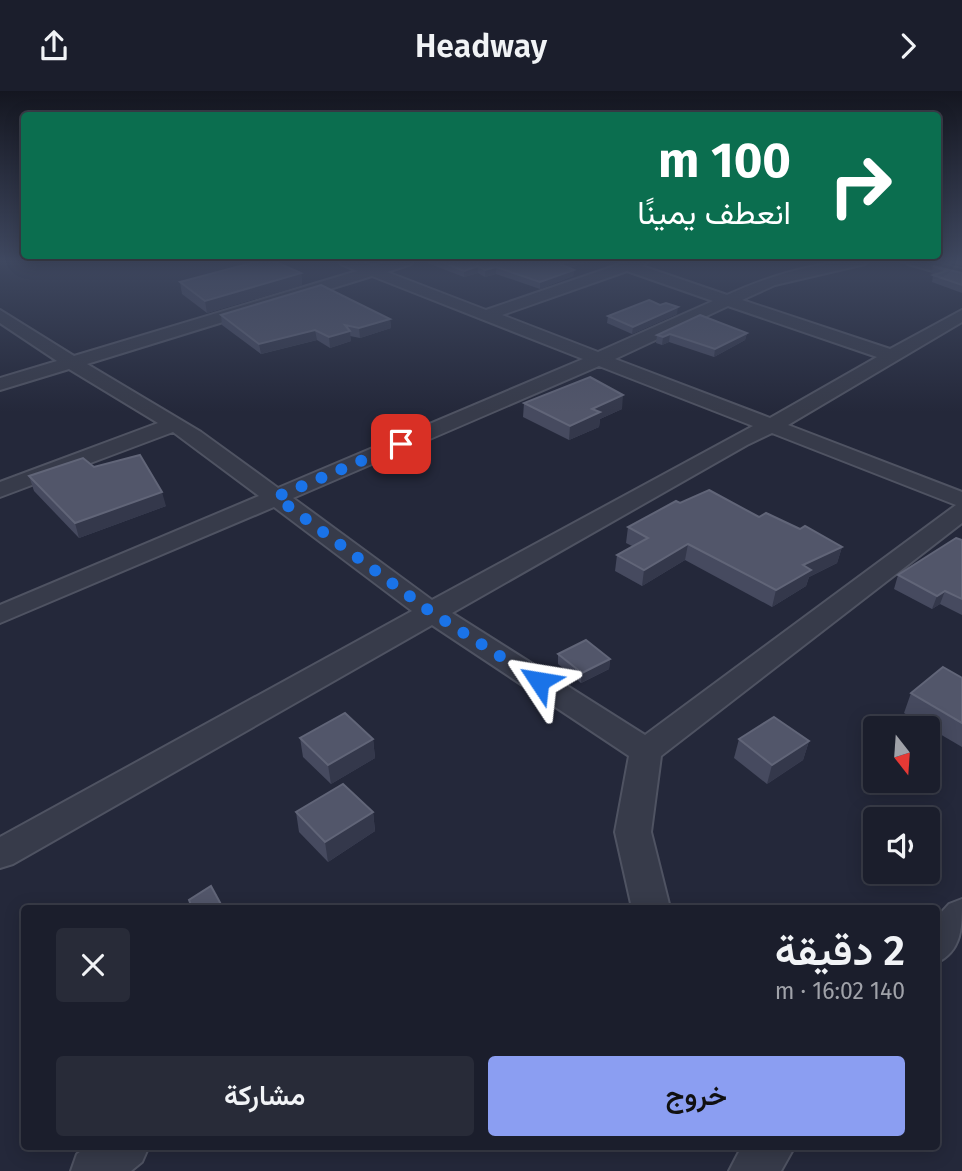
<!DOCTYPE html>
<html lang="ar">
<head>
<meta charset="utf-8">
<style>
  body { margin:0; font-family:"Fira Sans",Vazirmatn,sans-serif; background:#282b38; color:#f1f3f6; direction:rtl; height:100vh; display:flex; flex-direction:column; font-size:26px; white-space:nowrap }
  * { box-sizing:border-box; margin:0 }
  p { font-size:23px; color:#a0a2a9 }
  .icon { flex:none; width:38px; height:38px; fill:none; stroke:currentColor; stroke-width:2; stroke-linecap:round; stroke-linejoin:round }
  .map { position:relative; flex:1; overflow:hidden; direction:ltr }
  .drawer { position:absolute; left:21px; top:814px; width:919px; height:245px; display:flex; flex-direction:column; background:#1b1e2c; border-radius:7px; box-shadow:0 4px 18px #0003,0 0 0 2px #393c48; direction:rtl }
  .drawer>* { flex:none }
  .top-card { position:absolute; left:21px; top:21px; width:920px; height:147px; border-radius:7px; box-shadow:0 4px 18px #0003,0 0 0 2px #393c48; direction:rtl; background:#0b6e4f; color:#fff; overflow:hidden }
  .needle { width:46px; rotate:163deg }
  .buttons { position:absolute; left:863px; top:625px; display:grid; gap:14px }
  .buttons a { display:grid; place-items:center; width:77px; height:77px; border-radius:7px; background:#1b1e2c; box-shadow:0 4px 18px #0003,0 0 0 2px #393c48; font-size:35px }
  .pin { position:absolute; display:grid; place-items:center; width:60px; height:60px; color:#fff; margin:-30px; border-radius:14px; box-shadow:0 4px 10px #0006 }
  .me { position:absolute; width:77px; margin:-38px; rotate:303deg; stroke-linejoin:round; filter:drop-shadow(0 0 5px #0008) }
  .turn { display:flex; align-items:center; gap:24px; height:147px; padding:0 35px; font-size:32px }
  .turn .icon { width:91px; height:91px; stroke-width:2.5 }
  .turn b { display:block; font-size:49px; line-height:60px }
  .round { display:grid; place-items:center; flex:none; width:74px; height:74px; border-radius:7px; background:#282b38 }
  .summary { display:flex; align-items:center; justify-content:space-between; height:119px; padding:0 35px }
  h1 { font-size:42px; font-weight:600; line-height:52px }
  .primary-button { display:flex; gap:14px; margin-top:auto; padding:14px 35px }
  .primary-button a { flex:1; height:80px; border-radius:7px; background:#8b9ef2; color:#111; font-size:28px; font-weight:600; line-height:80px; text-align:center }
  .primary-button a+a { background:#282b38; color:#f1f3f6 }
  header { display:flex; justify-content:space-between; align-items:center; height:91px; padding:0 35px; background:#1b1e2c; font-size:32px; font-weight:600 }
  .map>svg:first-child { display:block }
  .lines { fill:none; stroke-linecap:round; stroke-linejoin:round }
  .minor-casing { stroke:#4f5362; stroke-width:4 }
  .minor { fill:#373b4a; fill-rule:evenodd }
  .wall { fill:#464a5f }
  .shaded-wall { fill:#34384b }
  .building { fill:#52566a; stroke:#616578; stroke-width:2 }
  .route { stroke:#1a73e8; stroke-width:12; stroke-dasharray:0 21.6 }
</style>
</head>
<body>
<header><svg class="icon" aria-label="forward" viewBox="0 0 24 24"><path d="M9 5l7 7-7 7"/></svg>Headway<svg class="icon" aria-label="share" viewBox="0 0 24 24"><path d="M12 15V3M7 8l5-5 5 5M5 13v7h14v-7"/></svg></header>
<div class="map">
<svg width="962" height="1080" viewBox="0 0 962 1080">
  <rect width="100%" height="100%" fill="#24283a"/>
  <g class="lines">
    <g class="minor-casing">
      <g id="minor">
        <path d="M 339,170 L 359,170 L 373,175 L 391,170 L 413,170 L 411,173 L 387,181 L 486,219 L 629,170 L 649,170 L 642,175 L 727,204 C 771,184 818,170 867,170 L 865,173 L 775,194 L 742,209 L 890,258 L 962,219 L 962,231 L 788,334 L 962,401 L 962,432 L 661,665 L 651,741 L 670,817 L 632,817 L 615,741 L 629,665 L 432,534 L 13,773 L 0,777 L 0,746 L 412,520 L 274,416 L 0,532 L 0,514 L 259,405 L 173,341 L 0,406 L 0,391 L 158,332 L 69,278 L 0,299 L 0,287 L 57,270 L 0,232 L 0,219 L 74,265 L 357,180 L 341,173 ZM 627,180 L 713,210 L 598,261 L 502,224 ZM 372,185 L 583,268 L 278,397 L 201,341 L 87,273 ZM 728,215 L 877,266 L 770,327 L 615,268 ZM 599,275 L 753,335 L 432,509 L 293,407 ZM 772,342 L 956,414 L 645,644 L 452,522 L 747,354 Z"/>
        <path d="M 905,170 L 929,170 L 962,178 L 962,188 L 908,173 Z"/>
        <path d="M 962,808 C 962,837 962,860 936,872 L 936,827 L 949,813 Z"/>
        <path d="M 88,1055 L 149,1055 L 142,1071 L 131,1080 L 71,1080 L 77,1063 Z"/>
        <path d="M 742,1055 L 795,1055 L 781,1080 L 729,1080 Z"/>
      </g>
    </g>
    <use href="#minor" class="minor"/>
  </g>
  <g class="wall">
    <path d="M 422,170 L 591,170 L 569,177 L 574,179 L 573,185 L 540,198 L 496,183 L 485,186 L 478,182 L 464,186 Z"/>
    <path d="M 894,170 L 905,170 L 904,173 Z"/>
    <path d="M 938,170 L 962,170 L 962,175 Z"/>
    <path d="M 933,175 L 962,182 L 962,202 L 932,191 L 933,184 L 935,184 L 931,182 Z"/>
    <path d="M 301,182 L 302,194 L 207,222 L 182,203 L 180,191 Z"/>
    <path d="M 677,223 L 632,243 L 607,232 L 608,225 Z"/>
    <path d="M 221,224 L 390,228 L 391,237 L 360,247 L 350,245 L 351,250 L 330,257 L 317,249 L 261,263 L 222,234 Z"/>
    <path d="M 700,224 L 747,242 L 745,249 L 714,266 L 669,251 L 662,254 L 656,252 L 657,244 Z"/>
    <path d="M 524,312 L 622,318 L 600,328 L 599,336 L 569,349 L 523,326 Z"/>
    <path d="M 94,376 L 166,415 L 79,447 L 34,400 L 29,385 Z"/>
    <path d="M 680,412 L 759,426 L 842,456 L 837,472 L 809,486 L 806,495 L 772,516 L 685,469 L 642,495 L 615,480 L 617,464 L 632,455 L 626,452 L 628,436 Z"/>
    <path d="M 962,449 L 962,524 L 940,513 L 932,518 L 894,498 L 898,484 Z"/>
    <path d="M 558,563 L 610,568 L 609,578 L 581,592 L 558,573 Z"/>
    <path d="M 962,587 L 962,656 L 904,622 L 911,602 Z"/>
    <path d="M 300,647 L 373,648 L 375,667 L 331,693 L 303,666 Z"/>
    <path d="M 739,648 L 809,650 L 803,669 L 767,693 L 734,667 Z"/>
    <path d="M 296,721 L 373,721 L 375,740 L 328,771 L 299,741 Z"/>
  </g>
  <g class="shaded-wall">
    <path d="M 571,170 L 591,170 L 559,180 L 560,173 Z"/>
    <path d="M 478,175 L 478,182 L 464,186 L 464,180 Z"/>
    <path d="M 496,176 L 496,183 L 485,186 L 485,179 Z"/>
    <path d="M 574,179 L 573,185 L 540,198 L 540,191 Z"/>
    <path d="M 301,182 L 302,194 L 207,222 L 205,210 Z"/>
    <path d="M 678,216 L 677,223 L 632,243 L 633,236 Z"/>
    <path d="M 390,228 L 391,237 L 360,247 L 359,237 Z"/>
    <path d="M 315,239 L 317,249 L 261,263 L 259,253 Z"/>
    <path d="M 350,240 L 351,250 L 330,257 L 329,246 Z"/>
    <path d="M 747,242 L 745,249 L 714,266 L 715,258 Z"/>
    <path d="M 670,243 L 669,251 L 662,254 L 663,246 Z"/>
    <path d="M 623,304 L 622,318 L 600,328 L 599,336 L 569,349 L 570,335 L 592,318 Z"/>
    <path d="M 162,401 L 166,415 L 79,447 L 75,432 Z"/>
    <path d="M 688,453 L 685,469 L 642,495 L 644,479 Z"/>
    <path d="M 842,456 L 837,472 L 809,486 L 806,495 L 772,516 L 776,499 L 803,474 Z"/>
    <path d="M 945,500 L 940,513 L 932,518 L 937,505 Z"/>
    <path d="M 610,568 L 609,578 L 581,592 L 582,582 Z"/>
    <path d="M 373,648 L 375,667 L 331,693 L 328,674 Z"/>
    <path d="M 809,650 L 803,669 L 767,693 L 772,674 Z"/>
    <path d="M 373,721 L 375,740 L 328,771 L 325,751 Z"/>
  </g>
  <g class="building">
    <path d="M 259,170 L 274,170 L 301,182 L 205,210 L 180,191 Z"/>
    <path d="M 439,170 L 571,170 L 560,173 L 574,179 L 540,191 L 496,176 L 485,179 L 478,175 L 464,180 Z"/>
    <path d="M 933,175 L 962,182 L 962,194 L 933,184 L 947,180 Z"/>
    <path d="M 321,194 L 390,228 L 359,237 L 345,234 L 350,240 L 329,246 L 315,239 L 259,253 L 221,224 Z"/>
    <path d="M 649,209 L 660,214 L 666,212 L 678,216 L 633,236 L 608,225 Z"/>
    <path d="M 700,224 L 747,242 L 715,258 L 670,243 L 663,246 L 657,244 Z"/>
    <path d="M 590,286 L 623,304 L 592,318 L 600,321 L 570,335 L 524,312 Z"/>
    <path d="M 140,364 L 162,401 L 75,432 L 29,385 L 83,367 L 94,376 Z"/>
    <path d="M 709,399 L 759,426 L 766,422 L 800,438 L 805,435 L 842,456 L 803,474 L 811,479 L 776,499 L 688,453 L 644,479 L 617,464 L 648,447 L 628,436 L 676,410 L 680,412 Z"/>
    <path d="M 956,447 L 962,449 L 962,508 L 945,500 L 937,505 L 898,484 Z"/>
    <path d="M 586,549 L 610,568 L 582,582 L 558,563 Z"/>
    <path d="M 943,576 L 962,587 L 962,632 L 911,602 Z"/>
    <path d="M 345,622 L 373,648 L 328,674 L 300,647 Z"/>
    <path d="M 774,626 L 809,650 L 772,674 L 739,648 Z"/>
    <path d="M 343,693 L 373,721 L 325,751 L 296,721 Z"/>
    <path d="M 211,795 L 223,817 L 192,817 L 189,809 Z"/>
  </g>
  <linearGradient id="sky" x2="0" y2="1"><stop stop-color="#141620"/><stop offset="0.53" stop-color="#3f4860"/><stop offset="1" stop-color="#3f4860" stop-opacity="0"/></linearGradient>
  <rect width="962" height="321" fill="url(#sky)"/>
  <g class="lines">
    <path class="route" d="M 401,353 L 276,406 L 431,521 L 539,590"/>
  </g>
</svg>
<div class="buttons">
<a><svg class="needle" viewBox="-14 -14 28 28"><path d="M0-13l5 13h-10z" fill="#e53935"/><path d="M0 13l5-13h-10z" fill="#a0a2a9"/></svg></a>
<a><svg class="icon" aria-label="sound" viewBox="0 0 24 24"><path d="M4 9h4l5-4v14l-5-4H4zM17 9q2 3 0 6"/></svg></a>
</div>
<div class="pin" style="left:401px;top:353px;background:#d93025"><svg class="icon" aria-label="arrive" viewBox="0 0 24 24"><path d="M6 21V4h12l-3 4 3 4H6"/></svg></div>
<svg class="me" style="left:539px;top:590px" viewBox="-20 -20 40 40"><path d="M0-17L14 15 0 8-14 15z" fill="#1a73e8" stroke="#fff" stroke-width="4"/></svg>
<div class="top-card">
<div class="turn"><svg class="icon" aria-label="right" viewBox="0 0 24 24"><path d="M7 20v-9h11M14 6l5 5-5 5"/></svg><div><b>100 m</b>انعطف يمينًا</div></div>
</div>
<section class="drawer">
<div class="summary"><div><h1>2 دقيقة</h1><p>140 m · 16:02</p></div><a class="round"><svg class="icon" aria-label="close" viewBox="0 0 24 24"><path d="M6 6l12 12M18 6L6 18"/></svg></a></div>
<div class="primary-button"><a>خروج</a><a>مشاركة</a></div>
</section>
</div>
</body>
</html>
